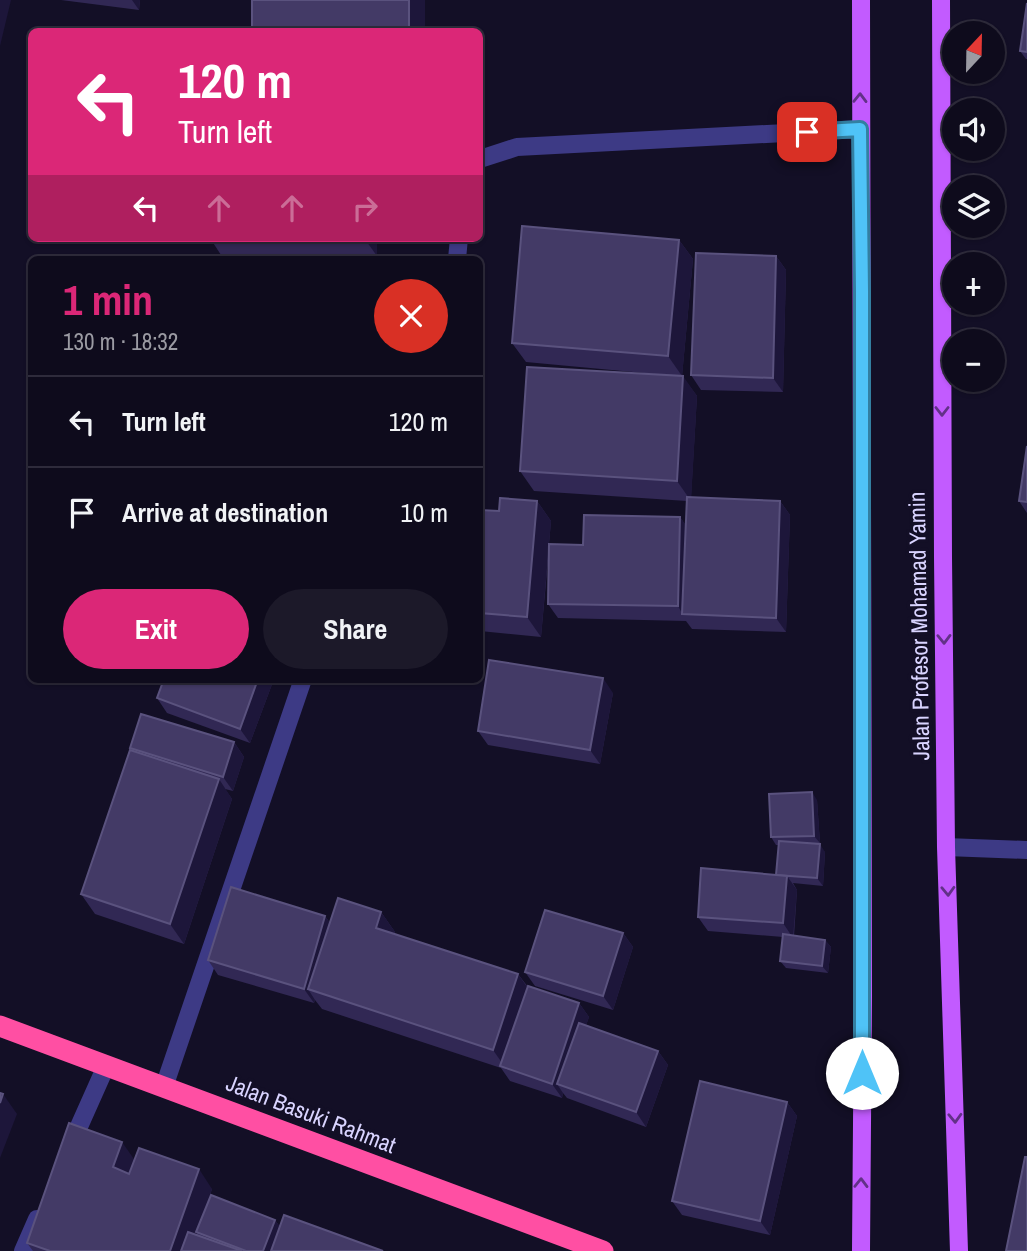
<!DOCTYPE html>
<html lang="en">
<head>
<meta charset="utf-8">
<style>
  body { margin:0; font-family:"Archivo Narrow",sans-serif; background:#1c1929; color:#f1f3f6; height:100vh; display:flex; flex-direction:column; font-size:26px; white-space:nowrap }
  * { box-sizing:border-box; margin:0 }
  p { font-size:23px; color:#9b9ba3 }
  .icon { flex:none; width:38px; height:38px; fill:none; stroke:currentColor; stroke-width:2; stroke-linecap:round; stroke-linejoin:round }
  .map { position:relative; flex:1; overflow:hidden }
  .details { position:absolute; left:28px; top:256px; width:455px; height:427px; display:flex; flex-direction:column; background:#0e0b1c; border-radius:10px; box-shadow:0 2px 5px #0004,0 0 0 2px #2e2b3b }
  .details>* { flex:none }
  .hud { position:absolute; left:28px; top:28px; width:455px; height:214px; border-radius:10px; box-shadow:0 2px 5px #0004,0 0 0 2px #2e2b3b; background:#db2777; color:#fff; overflow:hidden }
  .needle { width:46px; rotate:22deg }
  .tools { position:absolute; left:942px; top:21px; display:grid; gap:14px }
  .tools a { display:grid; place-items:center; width:63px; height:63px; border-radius:50%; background:#0e0b1c; box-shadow:0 2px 5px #0004,0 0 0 2px #2e2b3b; font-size:35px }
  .pin { position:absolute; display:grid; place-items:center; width:60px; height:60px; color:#fff; margin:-30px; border-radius:14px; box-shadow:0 4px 10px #0006 }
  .me { position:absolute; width:77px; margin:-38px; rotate:0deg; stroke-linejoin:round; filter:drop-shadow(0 0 5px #0008) }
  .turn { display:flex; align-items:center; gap:24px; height:147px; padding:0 35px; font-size:32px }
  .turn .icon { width:91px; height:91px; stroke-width:2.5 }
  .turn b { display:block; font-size:49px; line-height:60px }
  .lanes { display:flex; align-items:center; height:66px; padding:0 35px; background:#0003; justify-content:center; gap:35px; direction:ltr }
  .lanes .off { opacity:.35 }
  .round { display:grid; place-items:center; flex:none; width:74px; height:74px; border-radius:37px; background:#1c1929 }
  .head { display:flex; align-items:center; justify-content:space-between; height:119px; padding:0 35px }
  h1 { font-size:42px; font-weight:700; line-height:52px; color:#db2777 }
  .button { display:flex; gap:14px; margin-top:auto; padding:14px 35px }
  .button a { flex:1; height:80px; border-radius:42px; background:#db2777; color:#fff; font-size:28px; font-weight:700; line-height:80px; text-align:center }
  .button a+a { background:#1c1929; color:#f1f3f6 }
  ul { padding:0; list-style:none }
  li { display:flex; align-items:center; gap:21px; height:91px; padding:0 35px; border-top:2px solid #2e2b3b }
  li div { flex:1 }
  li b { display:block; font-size:26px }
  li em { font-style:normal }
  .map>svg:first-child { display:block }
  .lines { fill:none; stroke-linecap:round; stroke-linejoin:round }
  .minor { stroke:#3d3a85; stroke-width:18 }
  .major { stroke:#c25bff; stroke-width:18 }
  .highway { stroke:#ff4fa3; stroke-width:21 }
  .wall { fill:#312854 }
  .shaded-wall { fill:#1d163a }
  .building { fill:#433a66; stroke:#5a527e; stroke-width:2 }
  .oneway { stroke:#623188 }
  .route-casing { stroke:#337fa1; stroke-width:18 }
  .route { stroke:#4fc3f7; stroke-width:12 }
  .labels { text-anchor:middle; stroke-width:7; stroke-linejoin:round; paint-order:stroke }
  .street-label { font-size:23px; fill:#d9d4ff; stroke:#130f26 }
</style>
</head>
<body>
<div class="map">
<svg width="1027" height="1251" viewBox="0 0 1027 1251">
  <rect width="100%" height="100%" fill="#130f26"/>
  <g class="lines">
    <g class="minor">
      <path d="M 480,159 L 517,147 L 860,129"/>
      <path d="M 457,259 L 459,238"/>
      <path d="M 946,847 L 1027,850"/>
      <path d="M 164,1087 L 303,679"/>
      <path d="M 69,1149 L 106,1066"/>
      <path d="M 23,1251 L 37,1219"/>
    </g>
    <g class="major">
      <path d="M 941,0 L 943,557 L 946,847 L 959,1251"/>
      <path d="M 861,1251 L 863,997 L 861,0"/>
    </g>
    <path class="highway" d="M 0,1026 L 603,1251"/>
  </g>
  <g class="wall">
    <path d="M 61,0 L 140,0 L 139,10 Z"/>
    <path d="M 1027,3 L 1027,59 L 1026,59 L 1020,51 Z"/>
    <path d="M 210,238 L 377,238 L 377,256 L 221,255 Z"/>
    <path d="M 679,240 L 693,259 L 682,376 L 697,396 L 691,497 L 780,501 L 790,515 L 786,632 L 692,629 L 686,621 L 558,618 L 548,604 L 549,549 L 541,637 L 480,631 L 480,510 L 499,511 L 537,501 L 551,521 L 549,544 L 583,545 L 680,517 L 686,526 L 687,501 L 534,491 L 520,471 L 676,376 L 526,362 L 512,343 Z"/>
    <path d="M 776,256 L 786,270 L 783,392 L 701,390 L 691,375 Z"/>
    <path d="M 1027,446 L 1027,513 L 1019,501 Z"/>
    <path d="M 274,679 L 250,743 L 167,713 L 157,698 Z"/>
    <path d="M 613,693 L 600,764 L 488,745 L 478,731 Z"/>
    <path d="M 234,742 L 244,757 L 233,791 L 225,789 L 232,799 L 184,944 L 95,914 L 81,894 L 131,750 L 130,748 Z"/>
    <path d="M 817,800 L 820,843 L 811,844 L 825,852 L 823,886 L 793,883 L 797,890 L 794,936 L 825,940 L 831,947 L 828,973 L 786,968 L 780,961 L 783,937 L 708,931 L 698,917 L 776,875 L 779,845 L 776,845 L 771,837 Z"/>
    <path d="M 381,912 L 395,932 L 395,934 L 518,974 L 528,987 L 579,1003 L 589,1017 L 586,1025 L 658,1051 L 668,1065 L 646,1127 L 567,1098 L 563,1093 L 562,1098 L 510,1081 L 501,1068 L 322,1009 L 315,1000 L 314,1003 L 218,975 L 208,960 L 325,916 L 330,923 Z"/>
    <path d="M 623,933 L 633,947 L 613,1010 L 535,986 L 525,972 Z"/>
    <path d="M 787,1102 L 797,1116 L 770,1235 L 682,1215 L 672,1201 Z"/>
    <path d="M 134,1160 L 212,1189 L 207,1204 L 275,1220 L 280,1227 L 383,1251 L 33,1251 L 27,1243 Z"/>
  </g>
  <g class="shaded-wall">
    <path d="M 0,0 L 11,0 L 0,46 Z"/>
    <path d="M 132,0 L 140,0 L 139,10 Z"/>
    <rect x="409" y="0" width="16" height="32"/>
    <path d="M 364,238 L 377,238 L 377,256 Z"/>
    <path d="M 679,240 L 693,259 L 682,376 L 668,356 Z"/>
    <path d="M 776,256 L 786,270 L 783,392 L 773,378 Z"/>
    <path d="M 683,376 L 697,396 L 691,501 L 677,481 Z"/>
    <path d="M 537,501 L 551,521 L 541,637 L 527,617 Z"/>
    <path d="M 780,501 L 790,515 L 786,632 L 776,618 Z"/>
    <path d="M 680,517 L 690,531 L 683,615 L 678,606 Z"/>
    <path d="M 603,678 L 613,693 L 600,764 L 590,750 Z"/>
    <path d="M 258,679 L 274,679 L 250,743 L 240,729 Z"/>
    <path d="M 234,742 L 244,757 L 233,791 L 223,777 Z"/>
    <path d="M 219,779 L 232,799 L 184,944 L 170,924 Z"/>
    <path d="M 812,792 L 817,800 L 820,843 L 814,836 Z"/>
    <path d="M 820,844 L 825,852 L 823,886 L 817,878 Z"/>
    <path d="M 787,876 L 797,890 L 793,938 L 783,923 Z"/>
    <path d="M 381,912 L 395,932 L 390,947 L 376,928 Z"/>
    <path d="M 325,916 L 335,930 L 308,989 L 315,1000 L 314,1003 L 304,989 Z"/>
    <path d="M 623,933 L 633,947 L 613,1010 L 603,996 Z"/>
    <path d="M 825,940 L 831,947 L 828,973 L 822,966 Z"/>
    <path d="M 518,974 L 532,994 L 507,1070 L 493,1050 Z"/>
    <path d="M 579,1003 L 589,1017 L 565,1087 L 557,1084 L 563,1093 L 562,1098 L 552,1084 Z"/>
    <path d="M 658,1051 L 668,1065 L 646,1127 L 636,1112 Z"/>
    <path d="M 3,1094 L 17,1114 L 0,1158 L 0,1103 Z"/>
    <path d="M 787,1102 L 797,1116 L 770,1235 L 760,1221 Z"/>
    <path d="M 122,1142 L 136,1162 L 127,1187 L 113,1167 Z"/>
    <path d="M 199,1169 L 212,1189 L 191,1251 L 170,1251 Z"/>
    <path d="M 275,1220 L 280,1227 L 271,1251 L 263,1251 Z"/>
  </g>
  <g class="building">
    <rect x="252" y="0" width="157" height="32"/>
    <path d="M 1027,3 L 1027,52 L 1020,51 Z"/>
    <path d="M 522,226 L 679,240 L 668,356 L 512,343 Z"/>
    <path d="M 696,253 L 776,256 L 773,378 L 691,375 Z"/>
    <path d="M 527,367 L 683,376 L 677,481 L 520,471 Z"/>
    <path d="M 1027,446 L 1027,502 L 1019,501 Z"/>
    <path d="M 687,497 L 780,501 L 776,618 L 682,614 Z"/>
    <path d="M 500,498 L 537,501 L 527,617 L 480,613 L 480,510 L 499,511 Z"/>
    <path d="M 584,515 L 680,517 L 678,606 L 548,604 L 549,544 L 583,545 Z"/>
    <path d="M 489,660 L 603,678 L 590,750 L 478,731 Z"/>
    <path d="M 164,679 L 258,679 L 240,729 L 157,698 Z"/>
    <path d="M 141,714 L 234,742 L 223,777 L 130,748 Z"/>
    <path d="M 130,750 L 219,779 L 170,924 L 81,894 Z"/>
    <path d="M 812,792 L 814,836 L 771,837 L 769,794 Z"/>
    <path d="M 779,841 L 820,844 L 817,878 L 776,875 Z"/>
    <path d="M 701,868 L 787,876 L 783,923 L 698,917 Z"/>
    <path d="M 231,887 L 325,916 L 304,989 L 208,960 Z"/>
    <path d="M 338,898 L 381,912 L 376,928 L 518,974 L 493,1050 L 308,989 Z"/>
    <path d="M 545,910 L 623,933 L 603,996 L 525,972 Z"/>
    <path d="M 783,934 L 825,940 L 822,966 L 780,961 Z"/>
    <path d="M 528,986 L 579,1003 L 552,1084 L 500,1066 Z"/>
    <path d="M 579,1023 L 658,1051 L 636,1112 L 557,1084 Z"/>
    <path d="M 700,1081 L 787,1102 L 760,1221 L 672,1201 Z"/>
    <path d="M 0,1093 L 3,1094 L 0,1103 Z"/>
    <path d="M 69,1123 L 122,1142 L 113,1167 L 129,1174 L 139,1148 L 199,1169 L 170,1251 L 50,1251 L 27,1243 Z"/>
    <path d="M 1025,1157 L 1027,1157 L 1027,1251 L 1006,1251 Z"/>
    <path d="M 211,1195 L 275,1220 L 263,1251 L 246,1251 L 196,1232 Z"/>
    <path d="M 284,1215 L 383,1251 L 271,1251 Z"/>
    <path d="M 188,1232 L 242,1251 L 181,1251 Z"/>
  </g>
  <defs><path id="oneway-chevron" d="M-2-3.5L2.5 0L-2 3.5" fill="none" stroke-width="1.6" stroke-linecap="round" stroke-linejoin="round" transform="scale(1.75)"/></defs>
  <g class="oneway">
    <use href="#oneway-chevron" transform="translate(860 98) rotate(-89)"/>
    <use href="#oneway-chevron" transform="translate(942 411) rotate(90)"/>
    <use href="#oneway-chevron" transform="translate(944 639) rotate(89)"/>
    <use href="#oneway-chevron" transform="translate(948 891) rotate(88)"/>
    <use href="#oneway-chevron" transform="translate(955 1118) rotate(88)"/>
    <use href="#oneway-chevron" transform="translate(861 1183) rotate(-89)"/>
  </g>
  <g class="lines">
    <g class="route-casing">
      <path id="route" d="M 807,132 L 860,129 L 862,291 L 862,1073"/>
    </g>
    <use href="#route" class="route"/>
  </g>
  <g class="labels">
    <g class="street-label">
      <text transform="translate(919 626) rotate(-91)" y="8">Jalan Profesor Mohamad Yamin</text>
      <text transform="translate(311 1114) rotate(21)" y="8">Jalan Basuki Rahmat</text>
    </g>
  </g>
</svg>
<div class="tools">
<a><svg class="needle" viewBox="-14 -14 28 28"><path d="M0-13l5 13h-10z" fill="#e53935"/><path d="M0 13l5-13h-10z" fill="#9b9ba3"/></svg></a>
<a><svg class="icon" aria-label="sound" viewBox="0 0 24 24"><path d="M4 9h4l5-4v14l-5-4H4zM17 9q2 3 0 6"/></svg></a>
<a><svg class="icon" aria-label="layers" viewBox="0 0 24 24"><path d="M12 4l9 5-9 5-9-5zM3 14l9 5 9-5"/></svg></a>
<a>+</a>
<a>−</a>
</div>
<div class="pin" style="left:807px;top:132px;background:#d93025"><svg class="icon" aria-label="arrive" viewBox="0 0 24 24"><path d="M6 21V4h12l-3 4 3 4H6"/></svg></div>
<svg class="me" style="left:862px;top:1073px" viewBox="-20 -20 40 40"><circle r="19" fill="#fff"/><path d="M0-13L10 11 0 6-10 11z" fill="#4fc3f7"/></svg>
<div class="hud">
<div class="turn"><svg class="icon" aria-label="left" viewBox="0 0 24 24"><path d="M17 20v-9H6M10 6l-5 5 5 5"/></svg><div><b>120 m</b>Turn left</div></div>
<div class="lanes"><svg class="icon" aria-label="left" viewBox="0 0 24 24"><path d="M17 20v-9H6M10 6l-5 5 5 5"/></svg><svg class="icon off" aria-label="ahead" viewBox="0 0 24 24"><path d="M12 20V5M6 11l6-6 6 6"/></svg><svg class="icon off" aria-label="ahead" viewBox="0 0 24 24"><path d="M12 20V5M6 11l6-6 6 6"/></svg><svg class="icon off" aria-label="right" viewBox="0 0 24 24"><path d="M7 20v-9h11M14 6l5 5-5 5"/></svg></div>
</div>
<section class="details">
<div class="head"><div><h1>1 min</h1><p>130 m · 18:32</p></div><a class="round" style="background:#d93025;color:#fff"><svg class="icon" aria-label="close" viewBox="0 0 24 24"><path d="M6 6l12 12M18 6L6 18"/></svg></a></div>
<ul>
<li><svg class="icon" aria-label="left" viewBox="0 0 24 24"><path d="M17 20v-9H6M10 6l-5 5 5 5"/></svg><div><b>Turn left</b></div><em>120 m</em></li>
<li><svg class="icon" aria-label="arrive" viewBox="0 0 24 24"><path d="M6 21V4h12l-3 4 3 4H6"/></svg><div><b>Arrive at destination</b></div><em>10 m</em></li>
</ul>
<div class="button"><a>Exit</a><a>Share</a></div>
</section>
</div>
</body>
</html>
